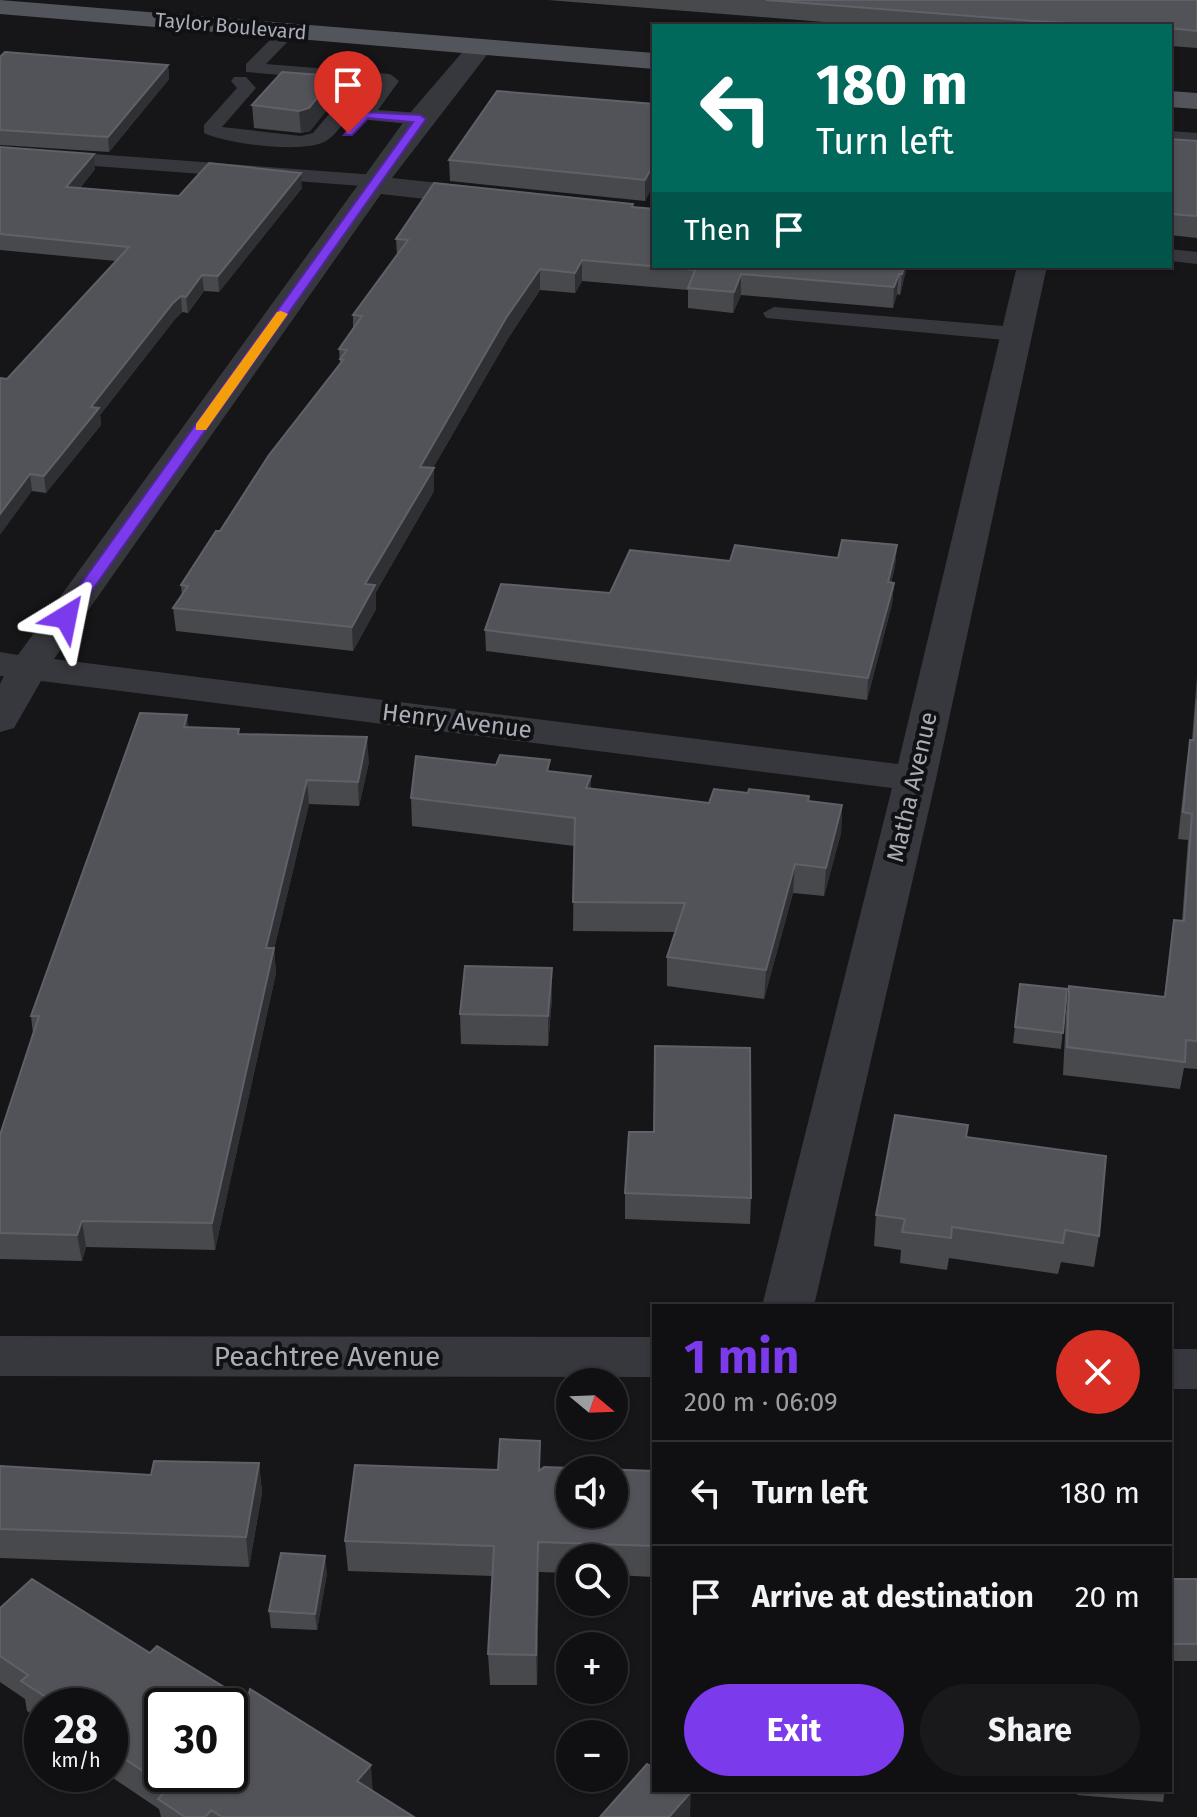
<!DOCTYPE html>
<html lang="en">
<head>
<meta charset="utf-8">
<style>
  body { margin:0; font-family:"Fira Sans",sans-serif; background:#19191b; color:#f1f3f6; height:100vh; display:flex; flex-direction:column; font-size:30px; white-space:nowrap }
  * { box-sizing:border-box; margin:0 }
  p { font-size:26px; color:#9c9d9f }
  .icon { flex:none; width:44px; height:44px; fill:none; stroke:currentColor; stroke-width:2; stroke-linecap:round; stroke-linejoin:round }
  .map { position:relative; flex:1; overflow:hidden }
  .drawer { position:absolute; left:652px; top:1304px; width:520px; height:488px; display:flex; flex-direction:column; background:#101012; border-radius:0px; box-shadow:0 2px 6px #0004,0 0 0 2px #303032 }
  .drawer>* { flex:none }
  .guide { position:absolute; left:652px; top:24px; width:520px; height:244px; border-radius:0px; box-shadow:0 2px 6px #0004,0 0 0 2px #303032; background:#00695c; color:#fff; overflow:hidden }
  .needle { width:52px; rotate:109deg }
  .fabs { position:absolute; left:556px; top:1368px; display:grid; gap:16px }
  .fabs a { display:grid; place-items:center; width:72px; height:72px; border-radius:50%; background:#101012; box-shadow:0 2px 6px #0004,0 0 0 2px #303032; font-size:40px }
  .speed { position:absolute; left:24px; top:1688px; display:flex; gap:16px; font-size:40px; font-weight:700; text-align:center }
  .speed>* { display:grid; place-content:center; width:104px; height:104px; border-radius:50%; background:#101012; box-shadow:0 2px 6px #0004,0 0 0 2px #303032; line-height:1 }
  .speed small { font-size:20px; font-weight:400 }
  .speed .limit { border:4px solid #111; border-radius:12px; background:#fff; color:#111 }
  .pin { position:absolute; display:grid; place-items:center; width:68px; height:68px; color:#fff; margin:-82px -34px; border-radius:50% 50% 50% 0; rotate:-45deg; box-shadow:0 0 8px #0007 }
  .pin .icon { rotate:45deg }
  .me { position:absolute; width:88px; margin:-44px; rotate:35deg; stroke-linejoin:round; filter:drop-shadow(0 0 6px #0008) }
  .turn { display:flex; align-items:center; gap:28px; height:168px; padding:0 32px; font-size:36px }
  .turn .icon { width:104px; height:104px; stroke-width:2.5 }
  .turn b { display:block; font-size:56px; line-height:68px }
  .then { display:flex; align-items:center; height:76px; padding:0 32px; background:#0003; gap:16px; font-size:30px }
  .round { display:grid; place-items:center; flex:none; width:84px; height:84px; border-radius:42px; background:#19191b }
  .overview { display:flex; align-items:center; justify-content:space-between; height:136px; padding:0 32px }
  h1 { font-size:48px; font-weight:700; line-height:60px; color:#7c3aed }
  .cta { display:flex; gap:16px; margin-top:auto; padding:16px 32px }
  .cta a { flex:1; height:92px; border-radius:48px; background:#7c3aed; color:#fff; font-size:32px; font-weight:700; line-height:92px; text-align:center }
  .cta a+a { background:#19191b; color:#f1f3f6 }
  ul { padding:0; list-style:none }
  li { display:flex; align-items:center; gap:24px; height:104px; padding:0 32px; border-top:2px solid #303032 }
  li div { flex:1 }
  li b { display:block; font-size:30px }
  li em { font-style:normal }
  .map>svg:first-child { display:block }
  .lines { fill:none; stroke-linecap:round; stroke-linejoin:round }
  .service { fill:#37383d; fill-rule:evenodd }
  .minor { fill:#37383d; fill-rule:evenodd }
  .primary { fill:#53555c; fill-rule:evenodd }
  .wall { fill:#47494d }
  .shaded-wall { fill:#2f3033 }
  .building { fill:#525359; stroke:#5f6168; stroke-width:2; fill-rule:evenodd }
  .route { fill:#7c3aed; stroke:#51269a; stroke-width:2 }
  .slow { fill:#f59e0b }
  .labels { text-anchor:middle; stroke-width:8; stroke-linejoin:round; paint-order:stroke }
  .far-street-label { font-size:20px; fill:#a8adb8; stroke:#111113 }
  .street-label { font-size:24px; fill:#a8adb8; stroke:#111113 }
  .near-street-label { font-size:28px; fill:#a8adb8; stroke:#111113 }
</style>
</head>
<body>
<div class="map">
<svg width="1197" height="1817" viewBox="0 0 1197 1817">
  <rect width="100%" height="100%" fill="#161618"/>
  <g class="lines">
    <g class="service">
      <path d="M 289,26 L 298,31 L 266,64 L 390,74 L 399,81 L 378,110 L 420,113 L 429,119 L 420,125 L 358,119 L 356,115 L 365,102 L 358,103 C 349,114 338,134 326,141 C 305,154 226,144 204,133 L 204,125 L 237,88 L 231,81 L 234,77 L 246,77 L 256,88 L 222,127 L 301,136 L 313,133 L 346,94 L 374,90 L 379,83 L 246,72 L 246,64 L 283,27 Z"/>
      <path d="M 1170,131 L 1197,133 L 1197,145 L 1170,143 Z"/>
      <path d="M 0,147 L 376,175 L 386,181 L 376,187 L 0,159 Z"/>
      <path d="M 1170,249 L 1197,252 L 1197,264 L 1170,261 Z"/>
      <path d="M 774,307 L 1016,327 L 1027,334 L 1016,341 L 766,318 L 763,313 Z"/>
    </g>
    <g class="minor">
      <path d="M 480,39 L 493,47 L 392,178 L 487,188 L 497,191 L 501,197 L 497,203 L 487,206 L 381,194 L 54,659 L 898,764 L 1017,266 L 1047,266 L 936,779 L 814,1306 L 762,1306 L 892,788 L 41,681 L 14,728 L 0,732 L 0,684 L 4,676 L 0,676 L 0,652 L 18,655 L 410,113 L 471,42 Z"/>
      <path d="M 0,1336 L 654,1337 L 654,1377 L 0,1376 Z"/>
      <rect x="1170" y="1349" width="27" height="40"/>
    </g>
    <g class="primary">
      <path d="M 0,0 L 654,53 L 654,69 L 0,14 Z"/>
      <path d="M 1170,91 L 1197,93 L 1197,109 L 1170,107 Z"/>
    </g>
  </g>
  <g class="wall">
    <path d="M 548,0 L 1197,0 L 1197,48 L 1170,46 L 1170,26 L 873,26 Z"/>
    <path d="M 0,57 L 168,65 L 169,79 L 109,152 L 0,145 Z"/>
    <path d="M 336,98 L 310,131 L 301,133 L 254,128 L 252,105 Z"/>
    <path d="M 654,104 L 654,183 L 645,201 L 450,181 L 449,160 Z"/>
    <path d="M 1170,139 L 1197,141 L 1197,238 L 1170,235 Z"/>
    <path d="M 0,147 L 95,169 L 80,188 L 179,196 L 302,188 L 219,292 L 204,291 L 188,313 L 182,312 L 175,319 L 100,415 L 101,425 L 46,493 L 32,491 L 7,379 L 116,261 L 0,250 Z"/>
    <path d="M 633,204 L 633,207 L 654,266 L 907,266 L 900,295 L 897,294 L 893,308 L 741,295 L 733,313 L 688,308 L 688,290 L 582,281 L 575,293 L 540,290 L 507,340 L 433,468 L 434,491 L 376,592 L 376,609 L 353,651 L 176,631 L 173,608 L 182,596 L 181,585 L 340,364 L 339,349 L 353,328 L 353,315 L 397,255 L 396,239 Z"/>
    <path d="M 897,545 L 895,566 L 891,583 L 894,583 L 892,604 L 867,700 L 486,651 L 485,630 L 730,561 L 838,558 Z"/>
    <path d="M 1197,676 L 1197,1069 L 1184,1068 L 1180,1089 L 1063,1075 L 1066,1013 L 1069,986 L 1164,997 L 1174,920 L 1182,921 L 1188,840 L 1178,839 L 1186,766 L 1190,740 L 1192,740 Z"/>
    <path d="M 189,727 L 239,734 L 369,762 L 359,806 L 309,804 L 274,949 L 276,973 L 215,1250 L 86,1247 L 82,1261 L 0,1259 L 0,1135 L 33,1034 L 31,1016 Z"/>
    <path d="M 551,771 L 591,789 L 709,803 L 748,793 L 809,796 L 809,801 L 842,805 L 841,833 L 824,896 L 793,893 L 764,999 L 667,986 L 667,957 L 676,932 L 573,931 L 574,846 L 412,826 L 411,798 Z"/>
    <path d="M 1020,984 L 1067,989 L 1061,1049 L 1013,1043 Z"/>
    <path d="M 552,998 L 548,1046 L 461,1044 L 460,1014 Z"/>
    <path d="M 967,1137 L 1099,1236 L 1094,1267 L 1061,1262 L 1058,1274 L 949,1258 L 947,1270 L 900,1263 L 901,1250 L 874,1246 L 876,1215 Z"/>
    <path d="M 625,1193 L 751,1198 L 750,1224 L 625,1219 Z"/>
    <path d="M 259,1463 L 262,1493 L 249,1567 L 0,1558 L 0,1466 L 151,1475 Z"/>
    <path d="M 498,1470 L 654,1471 L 654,1577 L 614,1575 L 614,1558 L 570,1558 L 570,1573 L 539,1572 L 537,1685 L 490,1685 L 488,1654 L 493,1576 L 348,1571 L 345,1541 Z"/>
    <path d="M 327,1573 L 317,1630 L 271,1628 L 269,1611 Z"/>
    <rect x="1170" y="1579" width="27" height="82"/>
    <path d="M 0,1608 L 150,1653 L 414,1817 L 161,1817 L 159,1809 L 107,1774 L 110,1774 L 110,1706 L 42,1706 L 42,1721 L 27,1711 L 25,1699 L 0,1682 Z"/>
    <path d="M 1077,1790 L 1165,1790 L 1163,1802 L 1077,1795 Z"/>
  </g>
  <g class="shaded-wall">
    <path d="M 168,65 L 169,79 L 109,152 L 108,137 Z"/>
    <path d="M 335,76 L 336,98 L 310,131 L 301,133 L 299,111 Z"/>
    <path d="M 94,154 L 95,169 L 68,202 L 66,187 Z"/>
    <path d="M 654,163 L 654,183 L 645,201 L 645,180 Z"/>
    <path d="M 301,173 L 302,188 L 219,292 L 218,276 Z"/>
    <path d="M 582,260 L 582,281 L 575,293 L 575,273 Z"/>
    <path d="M 904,266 L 907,266 L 900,295 L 902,274 Z"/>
    <path d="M 540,269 L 540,290 L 507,340 L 421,489 L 420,467 L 506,318 Z"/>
    <path d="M 741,274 L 741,295 L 733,313 L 734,292 Z"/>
    <path d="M 899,274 L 897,294 L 893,308 L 894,287 Z"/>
    <path d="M 202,275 L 204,291 L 188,313 L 186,297 Z"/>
    <path d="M 181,296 L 182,312 L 175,319 L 100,415 L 101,425 L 46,493 L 44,476 L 91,407 L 173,303 Z"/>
    <path d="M 434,468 L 434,491 L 376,592 L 376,609 L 353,651 L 352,627 L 365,584 Z"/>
    <path d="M 30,474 L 32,491 L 0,535 L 0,514 Z"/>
    <path d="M 897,545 L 895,566 L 886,604 L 888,582 Z"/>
    <path d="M 894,583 L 892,604 L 867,700 L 868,678 Z"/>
    <path d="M 187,715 L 190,739 L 184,727 Z"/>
    <path d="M 367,737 L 369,762 L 359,806 L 358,782 Z"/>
    <path d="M 591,776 L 591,804 L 586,788 Z"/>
    <path d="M 307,780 L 309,804 L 274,949 L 276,973 L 215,1250 L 212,1223 L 266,948 Z"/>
    <path d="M 842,805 L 841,833 L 824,896 L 826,868 Z"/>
    <path d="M 795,864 L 793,893 L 764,999 L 766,970 Z"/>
    <path d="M 552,968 L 552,998 L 548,1046 L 548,1016 Z"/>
    <path d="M 82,1221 L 86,1247 L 82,1261 L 77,1235 Z"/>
    <path d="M 259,1463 L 262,1493 L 249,1567 L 246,1537 Z"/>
    <path d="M 538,1542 L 539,1572 L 537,1685 L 536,1655 Z"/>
    <path d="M 325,1556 L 327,1573 L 317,1630 L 315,1614 Z"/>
    <path d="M 371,1765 L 373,1795 L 357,1781 Z"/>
    <path d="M 691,1792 L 690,1817 L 669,1817 Z"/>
  </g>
  <g class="building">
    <path d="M 766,0 L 1197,0 L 1197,31 L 1170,28 L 1170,26 L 1131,26 L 1034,21 Z"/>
    <path d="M 5,52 L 168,65 L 108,137 L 0,130 L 0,57 Z"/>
    <path d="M 282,72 L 335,76 L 309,108 L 299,111 L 252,105 Z"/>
    <path d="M 497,91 L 654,104 L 654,163 L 645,180 L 449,160 Z"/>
    <path d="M 1170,139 L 1197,141 L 1197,216 L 1170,214 Z"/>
    <path d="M 0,147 L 94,154 L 66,187 L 179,196 L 209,163 L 301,173 L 218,276 L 202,275 L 186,297 L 181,296 L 173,303 L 91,407 L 99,408 L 44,476 L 30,474 L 0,514 L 0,378 L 7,379 L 129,247 L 0,234 Z"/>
    <path d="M 434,183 L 633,204 L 632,207 L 654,209 L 654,266 L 904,266 L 902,274 L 899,274 L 894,287 L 741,274 L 734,292 L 688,288 L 695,270 L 582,260 L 575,273 L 540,269 L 506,318 L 420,467 L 434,468 L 365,584 L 375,585 L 352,627 L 173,608 L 188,586 L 181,585 L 216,531 L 220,531 L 269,455 L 343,360 L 340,359 L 347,350 L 339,349 L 362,316 L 353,315 L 408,240 L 396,239 Z"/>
    <path d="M 842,540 L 897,545 L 888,582 L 894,583 L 868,678 L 485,630 L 501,584 L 610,593 L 630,550 L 730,561 L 735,545 L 838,558 Z"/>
    <path d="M 1197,699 L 1197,1041 L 1186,1040 L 1185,1062 L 1067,1047 L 1069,986 L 1165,997 L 1174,920 L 1184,921 L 1192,814 L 1183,812 L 1190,740 L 1194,740 Z"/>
    <path d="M 140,713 L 187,715 L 184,727 L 239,729 L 238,734 L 367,737 L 358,782 L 307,780 L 266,948 L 274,948 L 212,1223 L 82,1221 L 77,1235 L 0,1233 L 0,1135 L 39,1016 L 31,1016 Z"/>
    <path d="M 500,755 L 550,760 L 547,771 L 591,776 L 586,788 L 709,803 L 714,789 L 748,793 L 749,789 L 809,796 L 808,801 L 842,805 L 826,868 L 795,864 L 766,970 L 667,957 L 685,903 L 573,902 L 575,818 L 411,798 L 416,756 L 496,765 Z"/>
    <path d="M 465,966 L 552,968 L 548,1016 L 460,1014 Z"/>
    <path d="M 1020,984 L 1067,989 L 1063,1033 L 1015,1027 Z"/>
    <path d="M 655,1046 L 750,1048 L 751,1198 L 625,1193 L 629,1132 L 654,1132 Z"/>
    <path d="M 895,1115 L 968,1125 L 966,1137 L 1106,1156 L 1099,1236 L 1065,1230 L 1063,1243 L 952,1227 L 951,1238 L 902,1232 L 905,1219 L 876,1215 Z"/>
    <path d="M 500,1439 L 540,1441 L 539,1471 L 544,1467 L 654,1471 L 654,1546 L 538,1542 L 536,1655 L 488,1654 L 494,1546 L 345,1541 L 355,1465 L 498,1470 ZM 570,1470 L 614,1470 L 614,1514 L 570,1514 Z"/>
    <path d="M 154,1461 L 259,1463 L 246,1537 L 0,1529 L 0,1466 L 151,1475 Z"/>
    <path d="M 281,1553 L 325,1556 L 315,1614 L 269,1611 Z"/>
    <path d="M 32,1579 L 150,1653 L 157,1646 L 247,1701 L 250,1689 L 371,1765 L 357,1781 L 414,1817 L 222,1817 L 211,1810 L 205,1817 L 185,1817 L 158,1799 L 168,1788 L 110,1749 L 110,1706 L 60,1706 L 21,1681 L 28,1675 L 0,1656 L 0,1608 ZM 162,1706 L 230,1706 L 230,1774 L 162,1774 Z"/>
    <rect x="1170" y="1579" width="27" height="65"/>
    <path d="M 647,1764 L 654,1768 L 654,1790 L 688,1790 L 691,1792 L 669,1817 L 600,1817 Z"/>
  </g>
  <path class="route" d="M 361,112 L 420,115 L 426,119 L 71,620 L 60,620 L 60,613 L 413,122 L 368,118 L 352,135 L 344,135 Z"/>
  <path class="slow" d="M 281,311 L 288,314 L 206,430 L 196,430 L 196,424 L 277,312 Z"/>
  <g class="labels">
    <g class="far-street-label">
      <text transform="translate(231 26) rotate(5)" y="7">Taylor Boulevard</text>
    </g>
    <g class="street-label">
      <text transform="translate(457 721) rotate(7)" y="8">Henry Avenue</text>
      <text transform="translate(912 787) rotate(-77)" y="8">Matha Avenue</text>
    </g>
    <g class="near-street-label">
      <text x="327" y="1366">Peachtree Avenue</text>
    </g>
  </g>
</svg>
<div class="fabs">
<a><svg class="needle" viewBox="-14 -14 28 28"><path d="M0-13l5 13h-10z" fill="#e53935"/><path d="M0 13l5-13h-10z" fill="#9c9d9f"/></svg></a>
<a><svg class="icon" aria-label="sound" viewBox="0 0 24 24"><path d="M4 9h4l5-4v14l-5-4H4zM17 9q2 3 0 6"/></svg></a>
<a><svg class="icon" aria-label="search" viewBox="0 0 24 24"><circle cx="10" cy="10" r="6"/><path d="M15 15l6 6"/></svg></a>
<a>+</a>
<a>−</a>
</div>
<div class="speed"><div>28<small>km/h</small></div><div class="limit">30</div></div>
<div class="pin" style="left:348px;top:133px;background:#d93025"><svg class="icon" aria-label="arrive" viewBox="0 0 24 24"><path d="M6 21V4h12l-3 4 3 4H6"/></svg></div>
<svg class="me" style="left:66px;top:617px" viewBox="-20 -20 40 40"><path d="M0-17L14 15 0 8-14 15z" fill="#7c3aed" stroke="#fff" stroke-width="4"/></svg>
<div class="guide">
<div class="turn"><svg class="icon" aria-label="left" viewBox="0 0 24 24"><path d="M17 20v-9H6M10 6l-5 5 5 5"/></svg><div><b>180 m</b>Turn left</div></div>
<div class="then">Then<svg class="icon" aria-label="arrive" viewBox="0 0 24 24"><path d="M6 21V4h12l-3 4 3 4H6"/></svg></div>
</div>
<section class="drawer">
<div class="overview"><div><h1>1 min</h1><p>200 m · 06:09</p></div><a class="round" style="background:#d93025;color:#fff"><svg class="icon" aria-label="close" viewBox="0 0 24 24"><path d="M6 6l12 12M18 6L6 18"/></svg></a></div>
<ul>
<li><svg class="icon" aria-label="left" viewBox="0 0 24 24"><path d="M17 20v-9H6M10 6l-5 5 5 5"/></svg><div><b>Turn left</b></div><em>180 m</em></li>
<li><svg class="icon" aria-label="arrive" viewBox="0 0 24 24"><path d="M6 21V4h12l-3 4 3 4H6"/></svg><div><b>Arrive at destination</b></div><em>20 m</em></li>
</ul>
<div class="cta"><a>Exit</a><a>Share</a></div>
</section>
</div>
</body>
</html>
